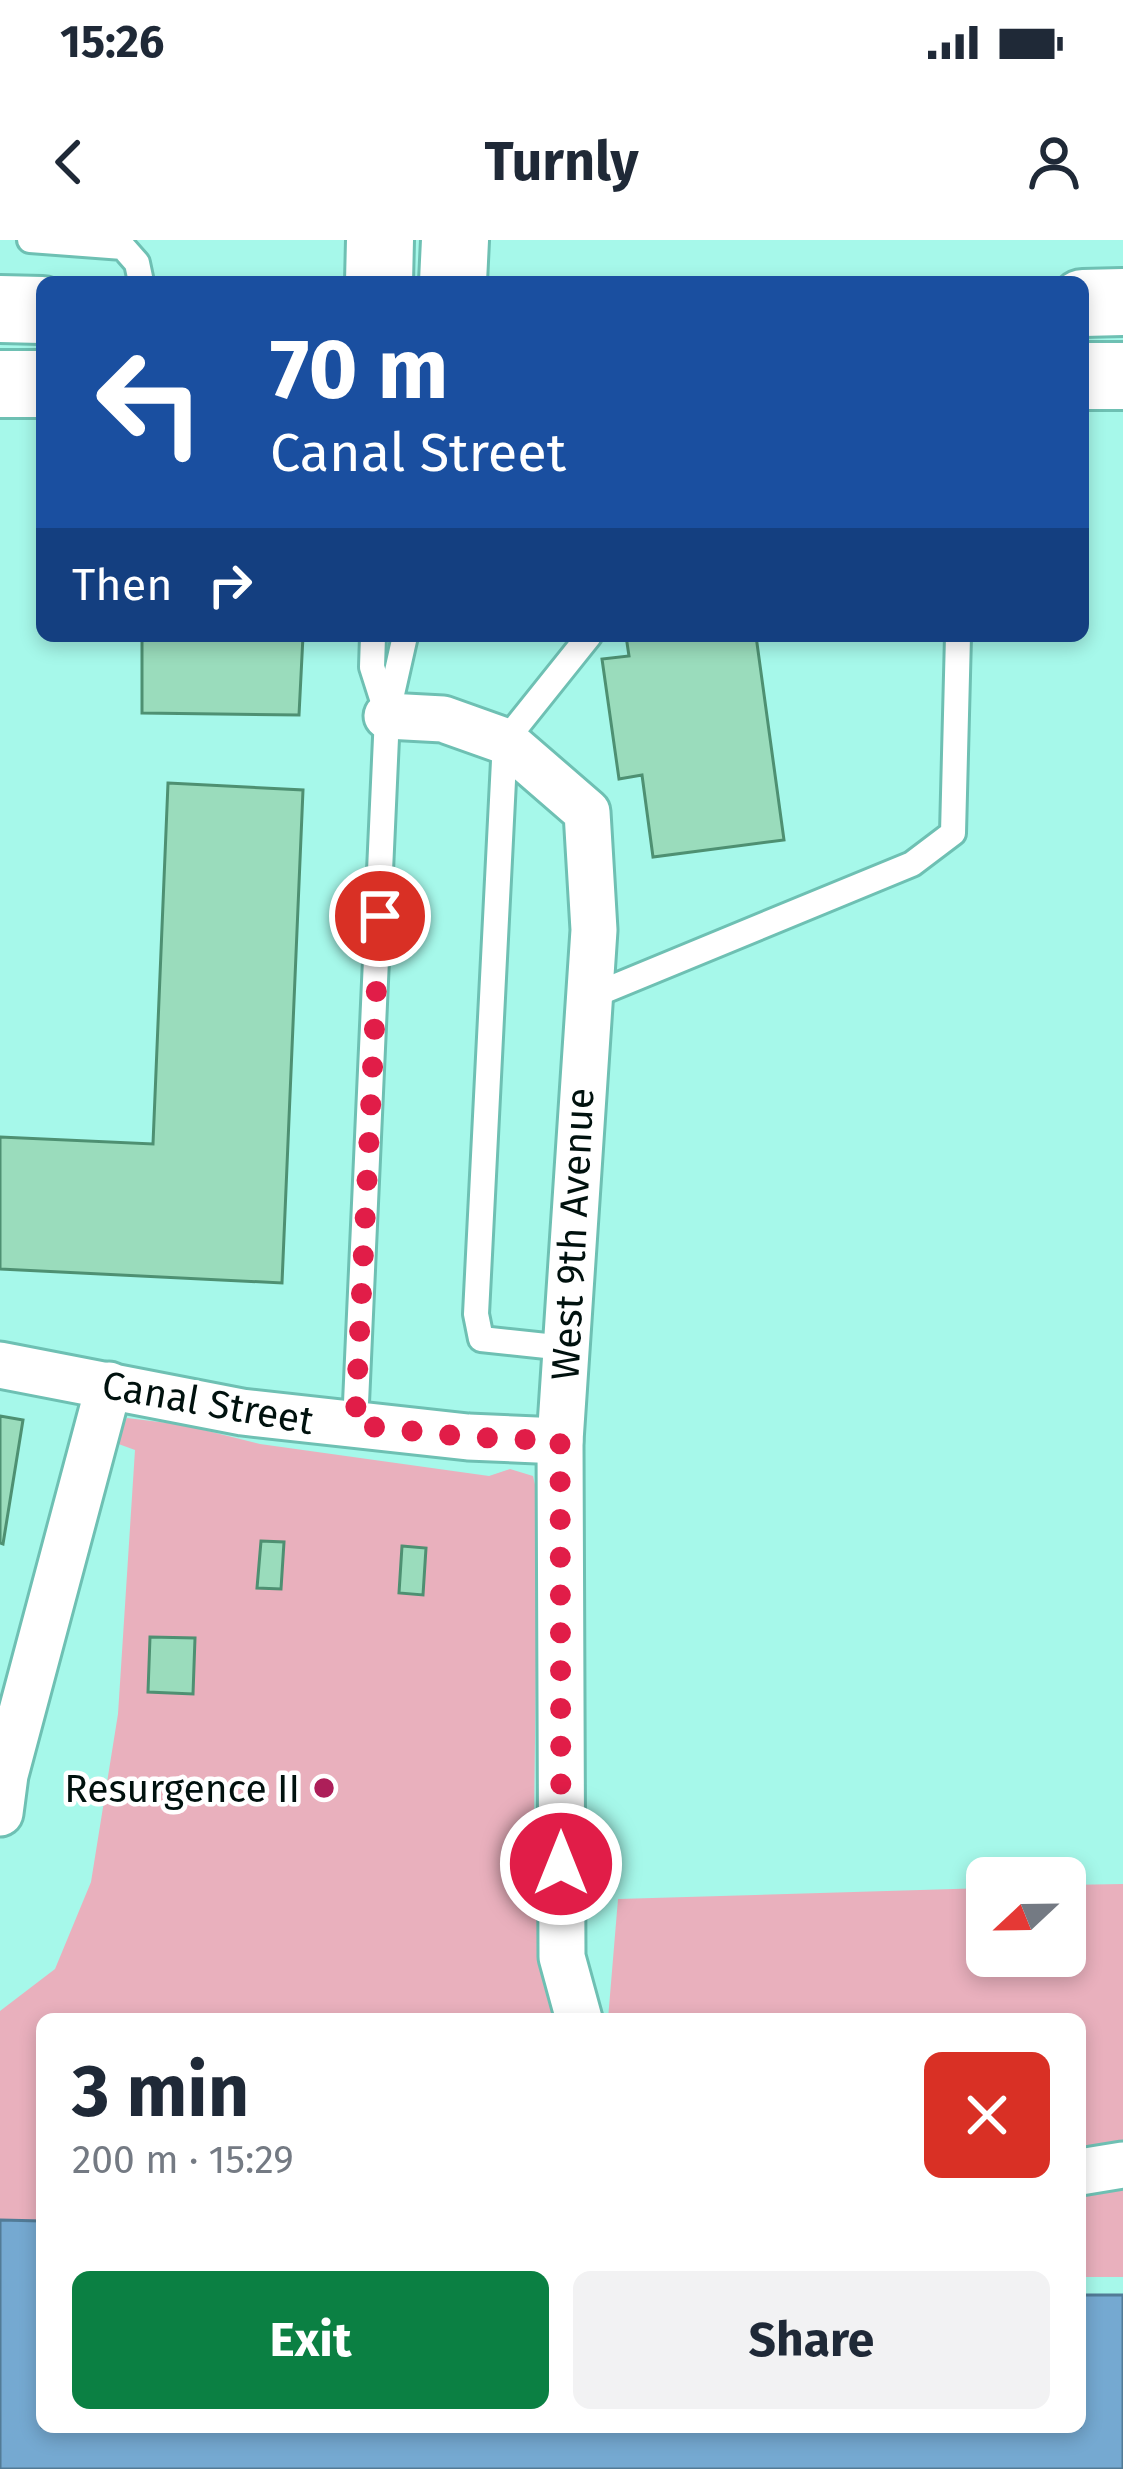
<!DOCTYPE html>
<html lang="en">
<head>
<meta charset="utf-8">
<style>
  body { margin:0; font-family:"Fira Sans",sans-serif; background:#f2f2f3; color:#1f2937; height:100vh; display:flex; flex-direction:column; font-size:45px; white-space:nowrap }
  * { box-sizing:border-box; margin:0 }
  p { font-size:39px; color:#747a83 }
  .icon { flex:none; width:66px; height:66px; fill:none; stroke:currentColor; stroke-width:2; stroke-linecap:round; stroke-linejoin:round }
  .map { position:relative; flex:1; overflow:hidden }
  .drawer { position:absolute; left:36px; top:1773px; width:1050px; height:420px; display:flex; flex-direction:column; background:#fff; border-radius:18px; box-shadow:0 6px 18px #0003 }
  .drawer>* { flex:none }
  .banner { position:absolute; left:36px; top:36px; width:1053px; height:366px; border-radius:18px; box-shadow:0 6px 18px #0003; background:#1a4fa0; color:#fff; overflow:hidden }
  .needle { width:78px; rotate:248deg }
  .controls { position:absolute; left:966px; top:1617px; display:grid; gap:24px }
  .controls a { display:grid; place-items:center; width:120px; height:120px; border-radius:18px; background:#fff; box-shadow:0 6px 18px #0003; font-size:60px }
  .pin { position:absolute; display:grid; place-items:center; width:102px; height:102px; color:#fff; margin:-51px; border:6px solid #fff; border-radius:50%; box-shadow:0 3px 12px #0007 }
  .me { position:absolute; width:132px; margin:-66px; rotate:0deg; stroke-linejoin:round; filter:drop-shadow(0 0 9px #0008) }
  .turn { display:flex; align-items:center; gap:42px; height:252px; padding:0 36px; font-size:54px }
  .turn .icon { width:156px; height:156px; stroke-width:2.5 }
  .turn b { display:block; font-size:84px; line-height:102px }
  .then { display:flex; align-items:center; height:114px; padding:0 36px; background:#0003; gap:24px; font-size:45px }
  .round { display:grid; place-items:center; flex:none; width:126px; height:126px; border-radius:18px; background:#f2f2f3 }
  .headline { display:flex; align-items:center; justify-content:space-between; height:204px; padding:0 36px }
  h1 { font-size:72px; font-weight:700; line-height:90px }
  .primary-button { display:flex; gap:24px; margin-top:auto; padding:24px 36px }
  .primary-button a { flex:1; height:138px; border-radius:18px; background:#0b8043; color:#fff; font-size:48px; font-weight:700; line-height:138px; text-align:center }
  .primary-button a+a { background:#f2f2f3; color:#1f2937 }
  .status { display:flex; justify-content:space-between; align-items:center; height:84px; padding:0 60px; background:#fff; direction:ltr }
  .status svg { height:33px; fill:currentColor }
  header { display:flex; justify-content:space-between; align-items:center; height:156px; padding:0 36px; background:#fff; font-size:54px; font-weight:700 }
  .map>svg:first-child { display:block }
  .green { fill:#e9b0bd }
  .water { fill:#75a9d1; stroke:#527b96; stroke-width:3 }
  .building { fill:#9adcbc; stroke:#4e9072; stroke-width:3 }
  .lines { fill:none; stroke-linecap:round; stroke-linejoin:round }
  .service-casing { stroke:#6ec0b3; stroke-width:30 }
  .minor-casing { stroke:#6ec0b3; stroke-width:51 }
  .secondary-casing { stroke:#6ec0b3; stroke-width:72 }
  .service { stroke:#fff; stroke-width:24 }
  .minor { stroke:#fff; stroke-width:45 }
  .secondary { stroke:#fff; stroke-width:66 }
  .route { stroke:#e11d48; stroke-width:21; stroke-dasharray:0 37.8 }
  .poi-dot { fill:#ad1f59; stroke:#fff; stroke-width:4.5 }
  .labels { text-anchor:middle; stroke-width:9; stroke-linejoin:round; paint-order:stroke }
  .street-label { font-size:39px; fill:#00110e; stroke:#fff }
  .poi-label { font-size:39px; fill:#00110e; stroke:#fff; text-anchor:end }
</style>
</head>
<body>
<div class="status"><b>15:26</b><svg viewBox="0 0 49 12"><path d="M0 12V9h3v3zM5 12V6h3v6zM10 12V3h3v9zM15 12V0h3v12zM26 1h20v11H26zM47 4h2v5h-2z"/></svg></div>
<header><svg class="icon" aria-label="back" viewBox="0 0 24 24"><path d="M15 5l-7 7 7 7"/></svg>Turnly<svg class="icon" aria-label="person" viewBox="0 0 24 24"><circle cx="12" cy="8" r="4"/><path d="M4 21q1-7 8-7t8 7"/></svg></header>
<div class="map">
<svg width="1123" height="2229" viewBox="0 0 1123 2229">
  <rect width="100%" height="100%" fill="#a6f8ea"/>
  <g class="green">
    <path d="M 127,1178 L 184,1185 L 260,1204 L 489,1236 L 510,1229 L 533,1236 L 538,1257 L 533,1661 L 559,1779 L 42,1779 L 42,1981 L 0,1980 L 0,1771 L 55,1729 L 91,1642 L 118,1474 L 135,1210 L 113,1202 Z"/>
    <path d="M 1123,1644 L 1123,2037 L 1080,2037 L 1080,1779 L 608,1779 L 618,1659 L 987,1648 L 987,1716 L 1065,1716 L 1065,1645 Z"/>
  </g>
  <path class="water" d="M 0,1980 L 42,1981 L 42,2187 L 1080,2187 L 1080,2055 L 1123,2055 L 1123,2229 L 0,2229 Z"/>
  <g class="building">
    <path d="M 142,396 L 303,396 L 299,475 L 142,473 Z"/>
    <path d="M 626,396 L 756,396 L 784,600 L 653,617 L 642,535 L 619,539 L 602,419 L 629,416 Z"/>
    <path d="M 168,543 L 303,550 L 282,1043 L 0,1029 L 0,897 L 153,904 Z"/>
    <path d="M 0,1176 L 23,1180 L 3,1304 L 0,1303 Z"/>
    <path d="M 261,1301 L 284,1302 L 281,1349 L 257,1348 Z"/>
    <path d="M 402,1306 L 426,1308 L 423,1355 L 399,1353 Z"/>
    <path d="M 150,1397 L 195,1398 L 193,1454 L 148,1452 Z"/>
  </g>
  <g class="lines">
    <g class="service-casing">
      <g id="service">
        <path d="M 30,0 L 123,7 L 137,23 L 141,42"/>
        <path d="M 373,396 L 372,427 L 387,474"/>
        <path d="M 587,758 L 912,624 L 953,593 L 958,396"/>
        <path d="M 565,1108 L 481,1099 L 476,1074 L 505,501 L 589,396"/>
        <path d="M 355,1185 L 387,476 L 405,396"/>
      </g>
    </g>
    <g class="minor-casing">
      <g id="minor">
        <path d="M 387,476 L 443,479 L 505,501 L 587,572 L 594,690 L 560,1201 L 562,1717 L 579,1779"/>
        <path d="M 0,1125 L 242,1172 L 468,1197 L 560,1201"/>
        <path d="M 0,1573 L 5,1535 L 109,1145"/>
        <path d="M 1080,1932 L 1123,1925"/>
      </g>
    </g>
    <g class="secondary-casing">
      <g id="secondary">
        <path d="M 379,42 L 380,0"/>
        <path d="M 453,42 L 455,0"/>
        <path d="M 1083,63 L 1123,62"/>
        <path d="M 0,69 L 42,70"/>
        <path d="M 1083,136 L 1123,136"/>
        <path d="M 0,144 L 42,144"/>
      </g>
    </g>
    <use href="#service" class="service"/>
    <use href="#minor" class="minor"/>
    <use href="#secondary" class="secondary"/>
  </g>
  <g class="lines">
    <path class="route" d="M 380,676 L 355,1185 L 468,1197 L 560,1201 L 561,1624"/>
  </g>
  <circle class="poi-dot" cx="324" cy="1548" r="12"/>
  <g class="labels">
    <g class="street-label">
      <text transform="translate(572 994) rotate(-87)" y="14">West 9th Avenue</text>
      <text transform="translate(208 1162) rotate(10)" y="14">Canal Street</text>
    </g>
    <g class="poi-label">
      <text x="300" y="1562">Resurgence II</text>
    </g>
  </g>
</svg>
<div class="controls">
<a><svg class="needle" viewBox="-14 -14 28 28"><path d="M0-13l5 13h-10z" fill="#e53935"/><path d="M0 13l5-13h-10z" fill="#747a83"/></svg></a>
</div>
<div class="pin" style="left:380px;top:676px;background:#d93025"><svg class="icon" aria-label="arrive" viewBox="0 0 24 24"><path d="M6 21V4h12l-3 4 3 4H6"/></svg></div>
<svg class="me" style="left:561px;top:1624px" viewBox="-20 -20 40 40"><circle r="17" fill="#e11d48" stroke="#fff" stroke-width="3"/><path d="M0-11L8 9 0 5-8 9z" fill="#fff"/></svg>
<div class="banner">
<div class="turn"><svg class="icon" aria-label="left" viewBox="0 0 24 24"><path d="M17 20v-9H6M10 6l-5 5 5 5"/></svg><div><b>70 m</b>Canal Street</div></div>
<div class="then">Then<svg class="icon" aria-label="right" viewBox="0 0 24 24"><path d="M7 20v-9h11M14 6l5 5-5 5"/></svg></div>
</div>
<section class="drawer">
<div class="headline"><div><h1>3 min</h1><p>200 m · 15:29</p></div><a class="round" style="background:#d93025;color:#fff"><svg class="icon" aria-label="close" viewBox="0 0 24 24"><path d="M6 6l12 12M18 6L6 18"/></svg></a></div>
<div class="primary-button"><a>Exit</a><a>Share</a></div>
</section>
</div>
</body>
</html>
